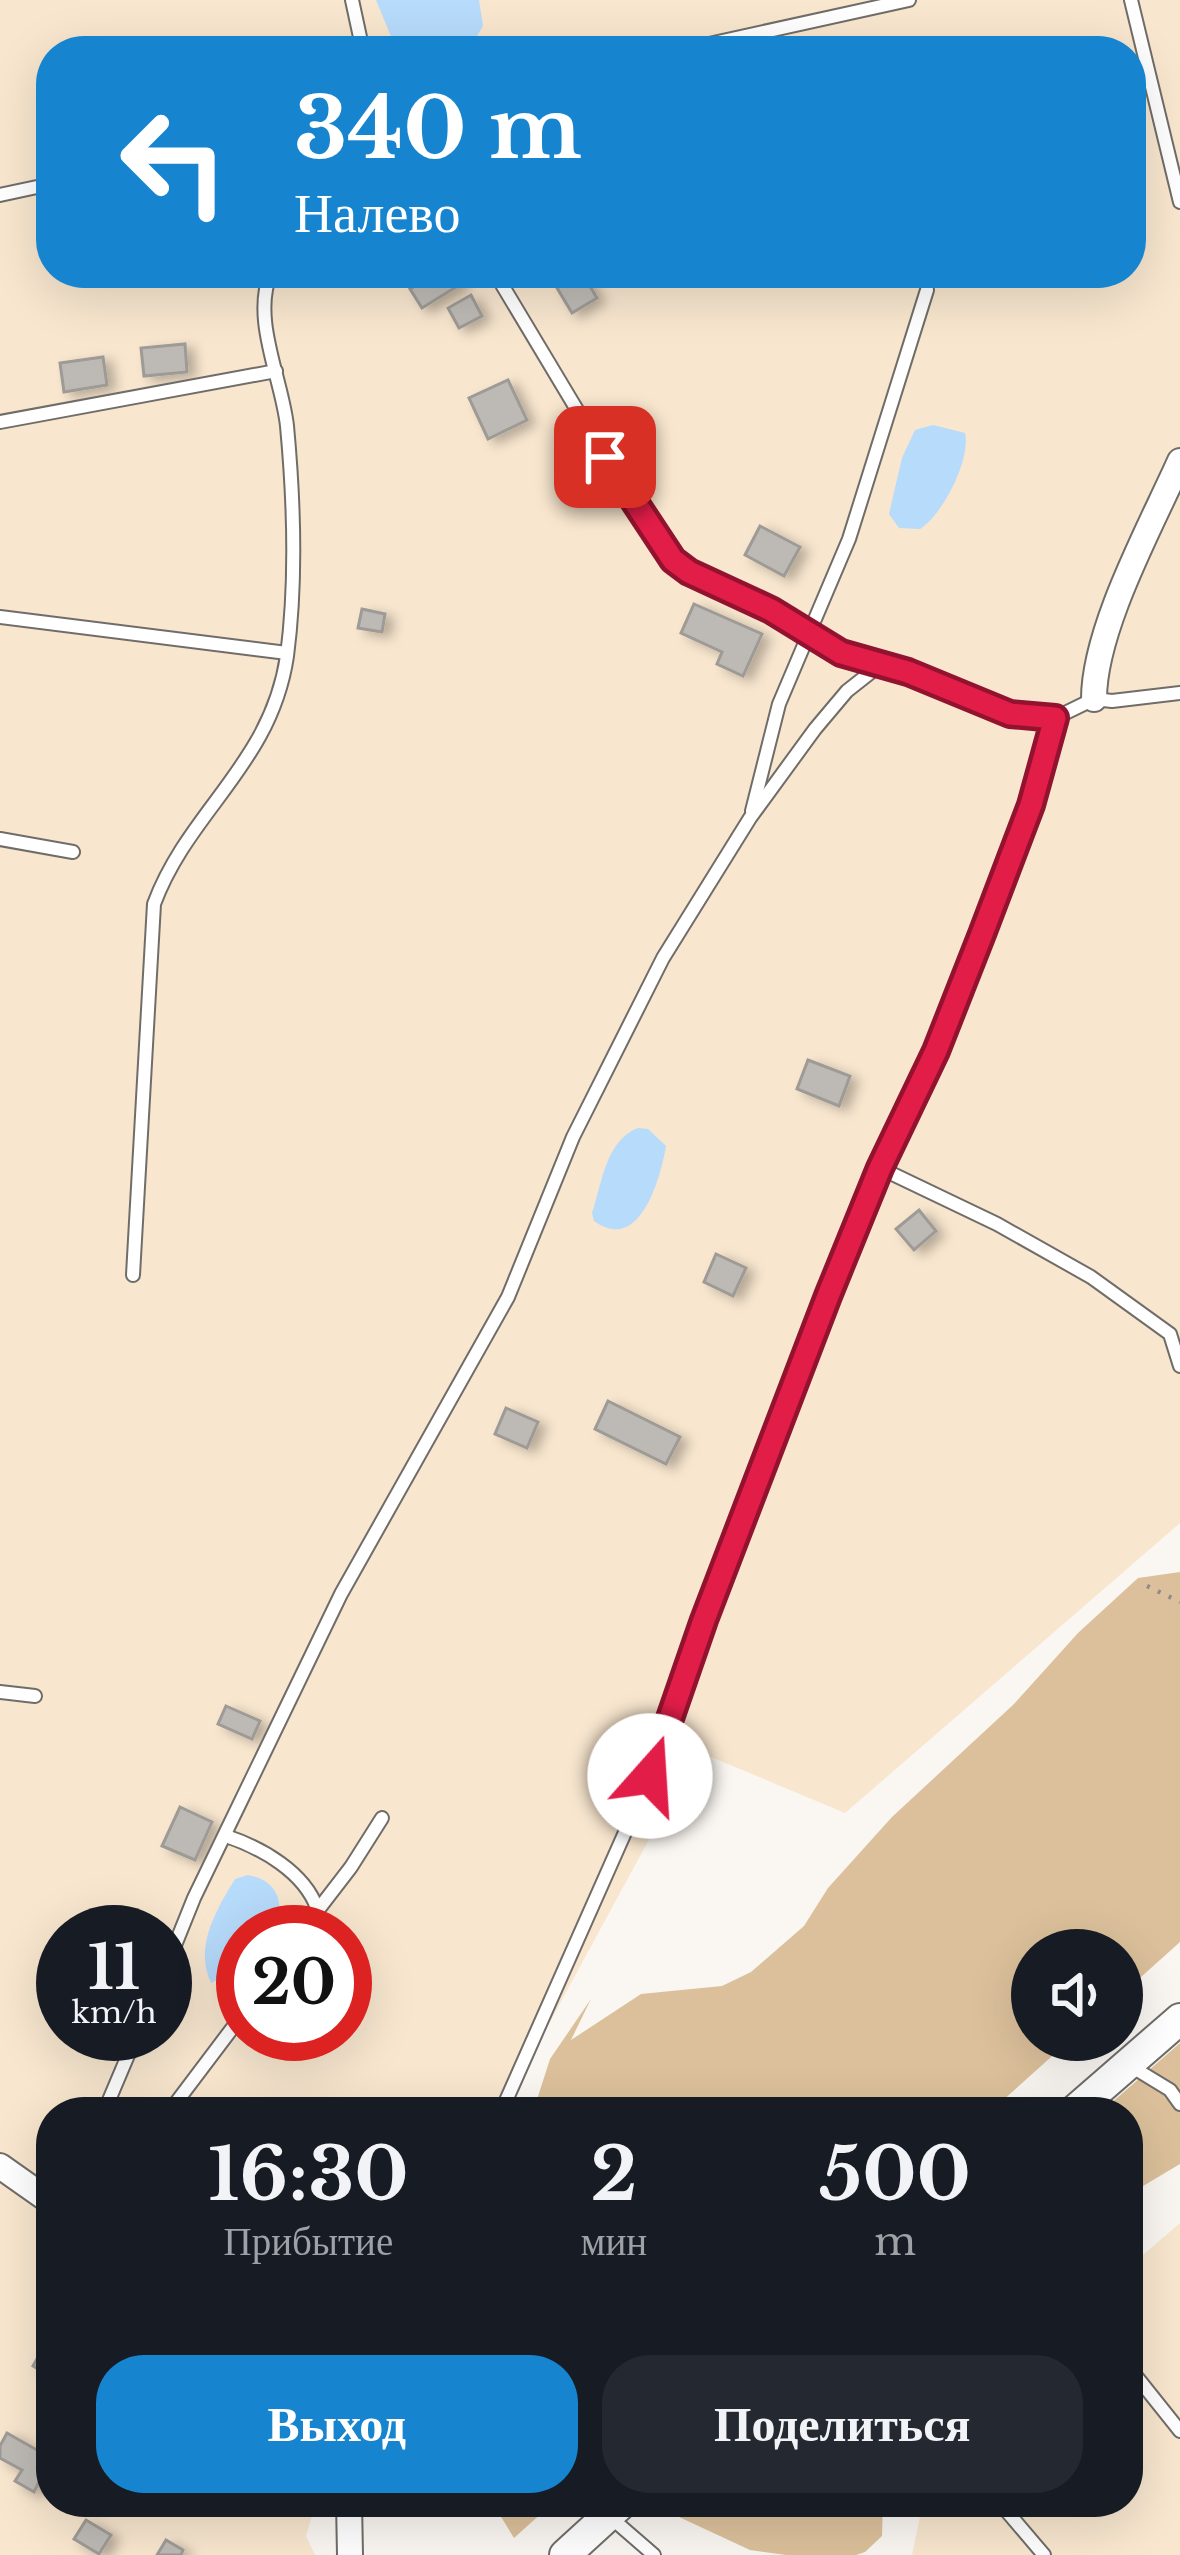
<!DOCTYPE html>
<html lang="ru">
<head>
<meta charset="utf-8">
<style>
  body { margin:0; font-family:"Libre Baskerville",serif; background:#242831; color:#f1f3f6; height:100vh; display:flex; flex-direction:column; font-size:45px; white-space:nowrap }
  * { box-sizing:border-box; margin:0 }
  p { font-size:39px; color:#9ea1a6 }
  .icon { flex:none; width:66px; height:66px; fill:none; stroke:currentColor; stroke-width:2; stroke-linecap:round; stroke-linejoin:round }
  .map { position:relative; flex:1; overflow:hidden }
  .side { position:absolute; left:36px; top:2097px; width:1107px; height:420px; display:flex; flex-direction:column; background:#171b24; border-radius:48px; box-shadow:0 12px 48px #0002 }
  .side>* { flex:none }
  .banner { position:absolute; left:36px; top:36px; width:1110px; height:252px; border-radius:48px; box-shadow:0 12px 48px #0002; background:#1684ce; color:#fff; overflow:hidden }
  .controls { position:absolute; left:1011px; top:1929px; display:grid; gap:24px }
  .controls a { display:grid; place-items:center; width:132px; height:132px; border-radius:50%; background:#171b24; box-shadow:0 12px 48px #0002; font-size:60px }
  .speed { position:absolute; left:36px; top:1905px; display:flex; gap:24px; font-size:60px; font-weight:700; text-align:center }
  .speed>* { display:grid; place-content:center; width:156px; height:156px; border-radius:50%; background:#171b24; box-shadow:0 12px 48px #0002; line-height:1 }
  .speed small { font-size:30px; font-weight:400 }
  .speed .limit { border:18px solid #d22; background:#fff; color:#111 }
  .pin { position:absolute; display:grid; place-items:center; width:102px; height:102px; color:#fff; margin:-51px; border-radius:24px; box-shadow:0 6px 18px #0006 }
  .me { position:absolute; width:132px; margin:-66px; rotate:19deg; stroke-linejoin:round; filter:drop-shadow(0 0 9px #0008) }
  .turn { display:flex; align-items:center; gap:42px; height:252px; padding:0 60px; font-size:54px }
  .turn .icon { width:156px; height:156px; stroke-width:2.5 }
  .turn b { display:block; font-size:84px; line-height:102px }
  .eta { display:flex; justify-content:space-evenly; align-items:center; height:204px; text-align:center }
  .eta b { font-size:72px; font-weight:700; line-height:84px }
  .button { display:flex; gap:24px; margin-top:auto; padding:24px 60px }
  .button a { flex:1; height:138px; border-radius:48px; background:#1684ce; color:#fff; font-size:48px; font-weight:700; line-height:138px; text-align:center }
  .button a+a { background:#242831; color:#f1f3f6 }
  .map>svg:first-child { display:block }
  .green { fill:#f8e6ce; fill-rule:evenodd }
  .forest { fill:#dcc09b }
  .water { fill:#b7dbfb }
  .building { fill:#bdbab5; stroke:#9e9a95; stroke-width:3; filter:url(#shadow) }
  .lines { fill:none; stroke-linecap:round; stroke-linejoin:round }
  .service-casing { stroke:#706d69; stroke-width:16 }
  .minor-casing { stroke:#706d69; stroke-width:28 }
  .tertiary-casing { stroke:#706d69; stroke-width:34 }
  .path { stroke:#908d89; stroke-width:4.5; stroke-dasharray:3 9; stroke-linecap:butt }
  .service { stroke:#fff; stroke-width:12 }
  .minor { stroke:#fff; stroke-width:24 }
  .tertiary { stroke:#fff; stroke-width:30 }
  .route-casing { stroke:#92132f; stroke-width:30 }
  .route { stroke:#e11d48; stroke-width:21 }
</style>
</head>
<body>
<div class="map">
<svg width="1180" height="2555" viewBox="0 0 1180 2555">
  <defs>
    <filter id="shadow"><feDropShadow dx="8" dy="4.5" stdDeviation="6" flood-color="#0004"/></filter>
  </defs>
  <rect width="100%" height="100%" fill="#faf6f1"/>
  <g class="green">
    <path d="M 0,0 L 1180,0 L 1180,1523 L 845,1813 L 697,1751 L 501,2112 L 51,2112 L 51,2502 L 316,2502 L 306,2536 L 315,2555 L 0,2555 ZM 51,51 L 1131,51 L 1131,273 L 51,273 ZM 63,1932 L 165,1932 L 165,2034 L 63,2034 ZM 243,1932 L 345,1932 L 345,2034 L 243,2034 Z"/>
    <path d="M 1180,2223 L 1180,2555 L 912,2555 L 923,2502 L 1128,2502 L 1128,2268 Z"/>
  </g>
  <g class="forest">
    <path d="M 1180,1572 L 1180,1942 L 1122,1994 L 1122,1950 L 1032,1950 L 1032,2040 L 1070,2040 L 990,2112 L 533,2112 L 550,2059 L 591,1999 L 571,2040 L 641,1994 L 722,1986 L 751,1972 L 804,1926 L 828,1888 L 892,1817 L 1014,1704 L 1078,1633 L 1138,1578 Z"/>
    <path d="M 1180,2043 L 1180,2164 L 1128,2195 L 1128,2112 L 1101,2112 Z"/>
    <path d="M 492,2502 L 554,2502 L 514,2538 Z"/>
    <path d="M 672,2502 L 883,2502 L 882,2536 L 865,2552 L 856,2555 L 786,2555 L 750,2550 L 664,2510 Z"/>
  </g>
  <g class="water">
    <path d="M 376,0 L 479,0 L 483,26 L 468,51 L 397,51 Z"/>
    <path d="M 933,425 L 965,433 C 971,460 942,515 920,529 L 899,528 L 889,514 L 902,458 L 915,430 Z"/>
    <path d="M 638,1128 L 648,1129 L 666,1146 C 660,1181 639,1254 594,1221 L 592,1213 C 602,1183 606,1140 638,1128 Z"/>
    <path d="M 248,1875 C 280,1881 284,1904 276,1932 L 243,1932 L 243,1967 L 211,1983 C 194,1948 216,1910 235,1879 Z"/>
  </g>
  <g class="building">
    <path d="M 436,273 L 455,273 L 461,284 L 422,308 L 410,289 Z"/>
    <path d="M 582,273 L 597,298 L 572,313 L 557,288 Z"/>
    <path d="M 471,295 L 482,316 L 459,328 L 448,308 Z"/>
    <path d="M 185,344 L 187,372 L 144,376 L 141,348 Z"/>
    <path d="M 103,357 L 107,385 L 64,392 L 60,363 Z"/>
    <path d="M 508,380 L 527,420 L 488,439 L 469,398 Z"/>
    <path d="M 760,526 L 800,547 L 784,576 L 745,555 Z"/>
    <path d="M 694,604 L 762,634 L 743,676 L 717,664 L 722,652 L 681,633 Z"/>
    <path d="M 362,609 L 385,614 L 382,632 L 358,628 Z"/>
    <path d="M 808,1060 L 850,1076 L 839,1106 L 797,1089 Z"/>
    <path d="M 919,1210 L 936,1231 L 914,1250 L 896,1229 Z"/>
    <path d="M 716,1254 L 746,1268 L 733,1296 L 704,1282 Z"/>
    <path d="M 608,1401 L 680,1437 L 666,1464 L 595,1429 Z"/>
    <path d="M 506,1408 L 538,1422 L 527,1448 L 495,1434 Z"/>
    <path d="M 226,1706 L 260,1721 L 252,1739 L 218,1724 Z"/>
    <path d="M 180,1807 L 212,1822 L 195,1860 L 162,1846 Z"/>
    <path d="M 42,2350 L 51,2356 L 51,2377 L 33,2366 Z"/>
    <path d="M 7,2433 L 51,2458 L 34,2492 L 15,2481 L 22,2470 L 0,2458 L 0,2446 Z"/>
    <path d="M 86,2520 L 111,2535 L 99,2554 L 74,2539 Z"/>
    <path d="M 166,2540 L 183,2550 L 181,2555 L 157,2555 Z"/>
  </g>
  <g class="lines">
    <g class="service-casing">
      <g id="service">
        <path d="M 352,0 L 363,51"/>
        <path d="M 1131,0 L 1180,202"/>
        <path d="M 677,51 L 909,0"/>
        <path d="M 0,195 L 51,184"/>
        <path d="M 495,273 L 628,495 L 673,560 L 689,572 L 771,610 L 841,653 L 908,672 L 1010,714 L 1055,718 L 1094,699 L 1112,701 L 1180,693"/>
        <path d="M 0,422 L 276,371"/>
        <path d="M 0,617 L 287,653"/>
        <path d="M 752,811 L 779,704 L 849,539 L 927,290"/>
        <path d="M 0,839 L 73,852"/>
        <path d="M 880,1168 L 997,1224 L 1091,1277 L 1170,1334 L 1180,1366"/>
        <path d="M 133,1275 L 154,904 C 189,810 271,764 287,656 C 297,580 294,501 287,426 C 282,379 251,318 271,273"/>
        <path d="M 0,1692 L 35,1696"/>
        <path d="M 226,1836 C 262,1848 304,1872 317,1908"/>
        <path d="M 301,1932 L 351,1867 L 382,1818"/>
        <path d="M 165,1970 L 194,1898 L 341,1594 L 508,1297 L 573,1137 L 663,958 L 750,818 L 815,729 L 847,691 L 880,665"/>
        <path d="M 1129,2065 L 1170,2090 L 1180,2104"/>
        <path d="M 104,2112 L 137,2034"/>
        <path d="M 169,2112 L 243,2014"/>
        <path d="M 501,2112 L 650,1776 L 704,1620 L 828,1296 L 880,1168 L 936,1051 L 997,894 L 1031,805 L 1055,718"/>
        <path d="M 1128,2366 L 1180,2431"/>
        <path d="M 999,2502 L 1044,2555"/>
        <path d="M 609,2516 L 654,2555"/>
      </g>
    </g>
    <g class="minor-casing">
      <g id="minor">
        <path d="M 1094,699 C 1094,629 1151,526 1180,461"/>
        <path d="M 0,2166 L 51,2202"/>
        <path d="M 349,2502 L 350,2555"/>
      </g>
    </g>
    <g class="tertiary-casing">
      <g id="tertiary">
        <path d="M 1073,2112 L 1180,2019"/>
        <path d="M 565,2555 L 623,2502"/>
      </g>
    </g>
    <path class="path" d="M 1147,1586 L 1180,1602"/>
    <use href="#service" class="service"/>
    <use href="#minor" class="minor"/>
    <use href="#tertiary" class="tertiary"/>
  </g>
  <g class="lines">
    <g class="route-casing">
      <path id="route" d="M 605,457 L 673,560 L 689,572 L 771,610 L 841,653 L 908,672 L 1010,714 L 1055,718 L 1031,805 L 982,934 L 936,1051 L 880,1168 L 828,1296 L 704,1620 L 650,1776"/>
    </g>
    <use href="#route" class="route"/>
  </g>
</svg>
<div class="controls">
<a><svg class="icon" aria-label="sound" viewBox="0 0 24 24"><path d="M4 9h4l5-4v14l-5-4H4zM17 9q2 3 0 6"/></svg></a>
</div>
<div class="speed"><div>11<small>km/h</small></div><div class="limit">20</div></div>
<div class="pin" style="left:605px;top:457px;background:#d93025"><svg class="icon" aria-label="arrive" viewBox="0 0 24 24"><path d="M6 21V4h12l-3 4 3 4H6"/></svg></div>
<svg class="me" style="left:650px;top:1776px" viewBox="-20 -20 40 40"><circle r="19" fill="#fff"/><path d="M0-13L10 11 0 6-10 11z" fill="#e11d48"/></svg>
<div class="banner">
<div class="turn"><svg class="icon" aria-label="left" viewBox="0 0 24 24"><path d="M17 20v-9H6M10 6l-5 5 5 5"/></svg><div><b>340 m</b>Налево</div></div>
</div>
<section class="side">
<div class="eta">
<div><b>16:30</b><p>Прибытие</p></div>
<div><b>2</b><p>мин</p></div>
<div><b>500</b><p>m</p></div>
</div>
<div class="button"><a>Выход</a><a>Поделиться</a></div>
</section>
</div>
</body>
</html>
